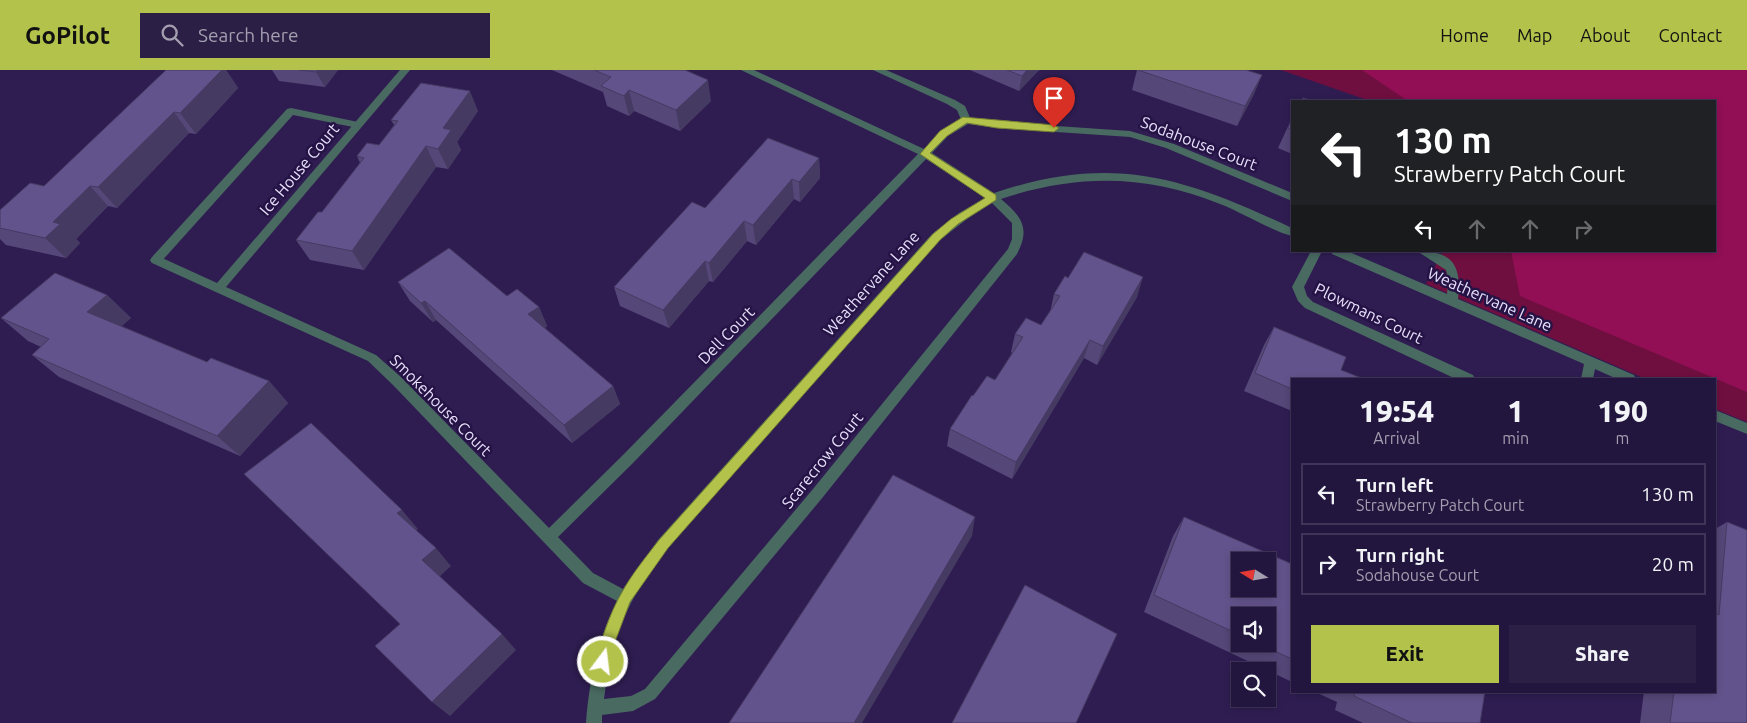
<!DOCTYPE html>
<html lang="en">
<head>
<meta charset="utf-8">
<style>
  body { margin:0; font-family:Ubuntu,sans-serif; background:#2b1f45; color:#f1f3f6; height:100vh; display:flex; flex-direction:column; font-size:19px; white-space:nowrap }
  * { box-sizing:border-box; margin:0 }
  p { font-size:16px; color:#a39fb0 }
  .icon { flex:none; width:28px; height:28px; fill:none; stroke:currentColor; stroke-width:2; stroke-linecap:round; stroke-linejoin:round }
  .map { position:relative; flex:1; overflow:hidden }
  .panel { position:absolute; left:1291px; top:308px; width:425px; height:315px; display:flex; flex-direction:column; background:#23163e; border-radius:0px; box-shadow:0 2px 8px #0003,0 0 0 1px #403558 }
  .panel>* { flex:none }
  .guide { position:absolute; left:1291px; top:30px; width:425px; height:152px; border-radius:0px; box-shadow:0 2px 8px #0003,0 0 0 1px #403558; background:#202124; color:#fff; overflow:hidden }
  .needle { width:32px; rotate:281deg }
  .fabs { position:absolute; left:1231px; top:482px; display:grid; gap:10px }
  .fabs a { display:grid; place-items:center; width:45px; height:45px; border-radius:0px; background:#23163e; box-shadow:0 2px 8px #0003,0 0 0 1px #403558; font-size:25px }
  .pin { position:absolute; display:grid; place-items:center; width:42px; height:42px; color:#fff; margin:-51px -21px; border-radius:50% 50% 50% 0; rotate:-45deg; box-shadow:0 0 5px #0007 }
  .pin .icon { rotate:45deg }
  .me { position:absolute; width:55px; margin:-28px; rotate:15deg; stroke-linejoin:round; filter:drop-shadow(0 0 4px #0008) }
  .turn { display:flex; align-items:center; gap:18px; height:105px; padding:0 20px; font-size:22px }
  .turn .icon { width:65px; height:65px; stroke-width:2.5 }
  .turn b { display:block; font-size:35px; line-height:42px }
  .lanes { display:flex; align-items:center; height:48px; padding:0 20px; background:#0003; justify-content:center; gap:25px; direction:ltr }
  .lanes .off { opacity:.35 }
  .eta { display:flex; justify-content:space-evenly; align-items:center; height:85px; text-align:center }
  .eta b { font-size:30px; font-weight:800; line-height:35px }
  .primary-button { display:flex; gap:10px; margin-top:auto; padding:10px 20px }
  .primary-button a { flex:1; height:58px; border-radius:0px; background:#b3c24b; color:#111; font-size:20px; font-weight:800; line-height:58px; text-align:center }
  .primary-button a+a { background:#2b1f45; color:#f1f3f6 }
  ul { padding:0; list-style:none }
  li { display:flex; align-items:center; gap:15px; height:62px; margin:0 10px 8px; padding:0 10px; border:2px solid #403558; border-radius:0px }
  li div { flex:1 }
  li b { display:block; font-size:19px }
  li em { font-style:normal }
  header { display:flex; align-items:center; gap:30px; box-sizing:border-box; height:70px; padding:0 25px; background:#b3c24b; color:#111 }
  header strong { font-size:24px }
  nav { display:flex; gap:28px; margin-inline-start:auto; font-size:18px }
  .search { width:350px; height:45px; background:#2b1f45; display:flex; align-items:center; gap:12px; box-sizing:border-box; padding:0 18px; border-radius:0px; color:#a39fb0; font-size:19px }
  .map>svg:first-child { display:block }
  .green { fill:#6f0f40 }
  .forest { fill:#920f55 }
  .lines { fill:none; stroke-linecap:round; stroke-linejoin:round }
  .service { fill:#496a61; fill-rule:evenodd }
  .minor { fill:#496a61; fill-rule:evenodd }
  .wall { fill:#554778; fill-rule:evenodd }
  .shaded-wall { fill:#453a62 }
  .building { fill:#63538c; stroke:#453a62; fill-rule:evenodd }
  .route { fill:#b3c24b; stroke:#747e31 }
  .labels { text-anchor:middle; stroke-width:5; stroke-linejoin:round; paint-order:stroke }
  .street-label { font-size:16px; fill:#e7e1fb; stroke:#261346 }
</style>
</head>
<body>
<header>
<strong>GoPilot</strong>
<div class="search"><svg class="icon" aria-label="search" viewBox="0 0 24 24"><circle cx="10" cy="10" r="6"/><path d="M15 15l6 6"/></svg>Search here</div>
<nav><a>Home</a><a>Map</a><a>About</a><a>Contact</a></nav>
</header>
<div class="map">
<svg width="1747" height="653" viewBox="0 0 1747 653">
  <rect width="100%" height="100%" fill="#2f1d52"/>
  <path class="green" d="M 1281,0 L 1747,0 L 1747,352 L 1715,339 L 1715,309 L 1646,309 L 1426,214 L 1443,181 L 1715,181 L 1715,31 L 1370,31 Z"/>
  <path class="forest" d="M 1362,0 L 1747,0 L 1747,322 L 1520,226 L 1511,181 L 1715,181 L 1715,31 L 1408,31 Z"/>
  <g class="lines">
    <g class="service">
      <path d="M 873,0 L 886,0 L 955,30 L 965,36 L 971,50 L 970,52 L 962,52 L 957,40 L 947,34 Z"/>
      <path d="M 291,38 L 358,52 L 363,55 L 358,58 L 293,45 L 160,193 L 152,193 L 150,190 L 152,187 L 287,39 Z"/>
    </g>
    <g class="minor">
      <path d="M 400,0 L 410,0 L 226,217 L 376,285 L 401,307 L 549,458 L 623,385 L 918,84 L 741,0 L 754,0 L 924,79 L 940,62 L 966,47 L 997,52 L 1130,61 L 1174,74 L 1292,123 L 1292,131 L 1166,78 L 1130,67 L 997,58 L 968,54 L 948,66 L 932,83 L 994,123 C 1112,83 1184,107 1292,158 L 1292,166 C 1272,161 1241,142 1220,134 C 1146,104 1076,104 1001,129 C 1021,146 1031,158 1017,184 L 823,427 L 655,629 L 633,641 L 602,645 L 602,653 L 586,653 C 589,612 598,568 617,531 L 583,513 L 393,315 L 368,291 L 152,193 L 150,190 L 156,186 L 160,187 L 217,213 ZM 926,89 L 985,128 L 959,143 L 932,164 L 658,470 L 623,519 L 593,503 L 558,467 L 633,393 ZM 992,133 L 1012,153 L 1012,169 L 1008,179 L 813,419 L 645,619 L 631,626 L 604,629 C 608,597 615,562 631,533 C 641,514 655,496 668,478 L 940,170 L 967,149 Z"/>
      <path d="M 1311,181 L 1322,181 L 1304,217 L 1307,226 L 1313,232 L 1473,305 L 1475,309 L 1456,309 L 1305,238 L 1298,231 L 1292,217 Z"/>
      <path d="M 1331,181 L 1347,181 L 1447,224 L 1448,210 L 1446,200 L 1417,181 C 1452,181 1462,194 1458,229 L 1634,305 L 1636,309 L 1617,309 L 1595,299 L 1593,309 L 1581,309 L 1584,294 L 1332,184 Z"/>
      <path d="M 1715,340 L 1747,353 L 1747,364 L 1715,351 Z"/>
    </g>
  </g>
  <g class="wall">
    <path d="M 222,0 L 226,0 L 238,18 L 196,64 L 189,63 L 117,138 L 108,136 L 76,169 L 80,173 L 66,188 L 6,175 L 0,169 L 0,140 L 44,116 Z"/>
    <path d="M 272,0 L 338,0 L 325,17 L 279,11 Z"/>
    <path d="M 552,0 L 685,0 L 711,31 L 680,61 L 634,41 L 629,46 L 607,36 L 603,22 Z"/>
    <path d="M 970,0 L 1039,0 L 1019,21 Z"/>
    <path d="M 1137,0 L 1246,0 L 1262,5 L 1253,26 L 1237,56 L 1132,20 Z"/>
    <path d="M 478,41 L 457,72 L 461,80 L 448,99 L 436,97 L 364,200 L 310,190 L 296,170 L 322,142 L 360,93 L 357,86 L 379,75 L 394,55 L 391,50 Z"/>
    <path d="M 1292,48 L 1292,84 L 1278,78 Z"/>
    <path d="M 819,88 L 820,108 L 800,132 L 794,129 L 756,175 L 747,171 L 713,212 L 709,211 L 669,258 L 620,236 L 614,217 L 705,138 Z"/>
    <path d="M 1068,208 L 1137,227 L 1097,295 L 1084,288 L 1012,409 L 947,376 L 950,359 L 973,326 L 995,310 L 1012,283 L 1011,282 L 1015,264 L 1041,255 L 1050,242 L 1054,224 Z"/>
    <path d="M 398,212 L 507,226 L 539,237 L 547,256 L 545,258 L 613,316 L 620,334 L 572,373 L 436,250 L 433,252 L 410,231 Z"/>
    <path d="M 107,225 L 131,248 L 121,256 L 207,292 L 269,311 L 288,333 L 240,386 L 59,307 L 32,285 L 41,277 L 28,271 L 1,248 Z"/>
    <path d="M 1274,257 L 1341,300 L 1292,309 L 1292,341 L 1244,321 L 1264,275 Z"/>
    <path d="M 1184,447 L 1292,494 L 1292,612 L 1144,542 L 1173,466 ZM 1240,546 L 1268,574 L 1240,574 Z"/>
    <path d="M 1727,452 L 1747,653 L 1640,653 L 1644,621 L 1715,621 L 1715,459 Z"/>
    <path d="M 1313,621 L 1485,621 L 1480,653 L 1363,653 L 1335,640 L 1337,632 Z"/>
  </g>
  <g class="shaded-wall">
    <path d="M 222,0 L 226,0 L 238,18 L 196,64 L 180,43 Z"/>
    <path d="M 318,0 L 338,0 L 325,17 L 316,2 Z"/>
    <path d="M 1027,0 L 1039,0 L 1019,21 L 1022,6 Z"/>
    <path d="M 1262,5 L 1253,26 L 1237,56 L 1245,36 Z"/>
    <path d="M 708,10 L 711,31 L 680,61 L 676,40 Z"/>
    <path d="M 629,20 L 634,41 L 629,46 L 624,26 Z"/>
    <path d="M 470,21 L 478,41 L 457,72 L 461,80 L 448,99 L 438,79 L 443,58 Z"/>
    <path d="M 174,42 L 189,63 L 117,138 L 98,117 Z"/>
    <path d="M 426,76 L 436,97 L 364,200 L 352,181 Z"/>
    <path d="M 819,88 L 820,108 L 800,132 L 799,112 Z"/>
    <path d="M 792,109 L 794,129 L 756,175 L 753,155 Z"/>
    <path d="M 90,116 L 108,136 L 76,169 L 80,173 L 66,188 L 45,168 L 53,152 Z"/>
    <path d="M 744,151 L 747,171 L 713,212 L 709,193 Z"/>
    <path d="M 705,191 L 709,211 L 669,258 L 663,240 Z"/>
    <path d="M 1143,207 L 1137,227 L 1097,295 L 1103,276 Z"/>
    <path d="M 107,225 L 131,248 L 112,265 L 87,242 Z"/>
    <path d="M 425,231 L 436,250 L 433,252 L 421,233 Z"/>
    <path d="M 539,237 L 547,256 L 537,263 L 528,244 Z"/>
    <path d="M 1090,270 L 1084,288 L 1012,409 L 1016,392 Z"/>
    <path d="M 269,311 L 288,333 L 240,386 L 217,366 Z"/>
    <path d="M 613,316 L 620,334 L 572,373 L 564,355 Z"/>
    <path d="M 402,440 L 418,459 L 414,462 L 397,443 Z"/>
    <path d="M 975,447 L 972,466 L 862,653 L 854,653 Z"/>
    <path d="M 436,478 L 451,496 L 438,508 L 422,490 Z"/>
    <path d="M 502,564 L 516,580 L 450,646 L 432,632 Z"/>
  </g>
  <g class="building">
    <path d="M 166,0 L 222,0 L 180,43 L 174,42 L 98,117 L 90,116 L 53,152 L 60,154 L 45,168 L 0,158 L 0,140 L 30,113 L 44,116 Z"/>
    <path d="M 299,0 L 318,0 L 316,2 Z"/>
    <path d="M 594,0 L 685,0 L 708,10 L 676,40 L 629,20 L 624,26 L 601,16 L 611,7 Z"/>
    <path d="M 1007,0 L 1027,0 L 1022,6 Z"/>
    <path d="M 1138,0 L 1246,0 L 1262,5 L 1245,36 Z"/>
    <path d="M 421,13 L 470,21 L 443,58 L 451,60 L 438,79 L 426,76 L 352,181 L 296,170 L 318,142 L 322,142 L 364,88 L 357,86 L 367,73 L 379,75 L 398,51 L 391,50 Z"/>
    <path d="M 1303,28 L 1314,31 L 1301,31 Z"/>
    <path d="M 1292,48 L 1292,60 L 1288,58 Z"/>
    <path d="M 768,68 L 819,88 L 799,112 L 792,109 L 753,155 L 744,151 L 709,193 L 705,191 L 663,240 L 614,217 L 692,132 L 705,138 Z"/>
    <path d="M 449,178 L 507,226 L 517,219 L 539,237 L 528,244 L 613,316 L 564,355 L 425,231 L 421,233 L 398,212 Z"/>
    <path d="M 1084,182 L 1143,207 L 1103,276 L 1090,270 L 1016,392 L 950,359 L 972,325 L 973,326 L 987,306 L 995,310 L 1023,267 L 1015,264 L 1026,248 L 1041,255 L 1060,226 L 1054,224 L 1065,206 L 1068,208 Z"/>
    <path d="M 55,203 L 107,225 L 87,242 L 207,292 L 211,288 L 269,311 L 217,366 L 32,285 L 49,269 L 1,248 Z"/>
    <path d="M 1274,257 L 1346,287 L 1341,300 L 1364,309 L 1292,309 L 1292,319 L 1255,303 Z"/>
    <path d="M 311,353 L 402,440 L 397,443 L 436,478 L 422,490 L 502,564 L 432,632 L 375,576 L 400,554 L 244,404 Z"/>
    <path d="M 893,405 L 975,447 L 854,653 L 729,653 Z"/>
    <path d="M 1184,447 L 1292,494 L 1292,589 L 1259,574 L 1268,574 L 1268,546 L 1240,546 L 1240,565 L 1154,525 ZM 1240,491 L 1268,491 L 1268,519 L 1240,519 Z"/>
    <path d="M 1727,452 L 1747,460 L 1747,653 L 1670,653 L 1674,621 L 1715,621 L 1715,543 L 1719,545 Z"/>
    <path d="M 1025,515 L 1117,564 L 1076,653 L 952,653 Z"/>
    <path d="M 1355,621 L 1485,621 L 1480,653 L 1412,653 L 1354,626 Z"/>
  </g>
  <path class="route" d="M 963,47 L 1054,55 L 1059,58 L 1054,62 L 997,58 L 967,53 L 947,66 L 930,83 L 996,125 L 996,130 L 958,154 L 940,170 L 668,478 L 630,532 L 613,577 L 608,597 L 603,599 L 599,597 C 593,585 613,537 621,524 C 631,505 646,487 659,470 L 933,164 L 951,149 L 985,128 L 920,84 L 940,61 Z"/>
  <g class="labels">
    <g class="street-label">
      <text transform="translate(1199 73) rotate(21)" y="6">Sodahouse Court</text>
      <text transform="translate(299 99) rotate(-50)" y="6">Ice House Court</text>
      <text transform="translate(871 213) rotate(-48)" y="6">Weathervane Lane</text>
      <text transform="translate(1490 229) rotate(24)" y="6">Weathervane Lane</text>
      <text transform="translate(1369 243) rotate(26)" y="6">Plowmans Court</text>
      <text transform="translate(726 265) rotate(-46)" y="6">Dell Court</text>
      <text transform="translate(441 335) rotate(45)" y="6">Smokehouse Court</text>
      <text transform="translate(822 390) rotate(-51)" y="6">Scarecrow Court</text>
    </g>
  </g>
</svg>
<div class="fabs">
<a><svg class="needle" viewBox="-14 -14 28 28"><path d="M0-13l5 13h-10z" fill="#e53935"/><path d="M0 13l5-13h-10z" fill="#a39fb0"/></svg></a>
<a><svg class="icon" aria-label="sound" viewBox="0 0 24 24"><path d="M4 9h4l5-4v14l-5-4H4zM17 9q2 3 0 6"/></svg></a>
<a><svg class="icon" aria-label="search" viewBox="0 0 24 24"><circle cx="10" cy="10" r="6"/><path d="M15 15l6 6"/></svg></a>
</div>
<div class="pin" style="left:1054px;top:58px;background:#d93025"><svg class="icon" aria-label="arrive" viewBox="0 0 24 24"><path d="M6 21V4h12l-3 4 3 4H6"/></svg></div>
<svg class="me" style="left:603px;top:592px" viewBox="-20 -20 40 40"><circle r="17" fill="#b3c24b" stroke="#fff" stroke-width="3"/><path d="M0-11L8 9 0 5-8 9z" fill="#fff"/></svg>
<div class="guide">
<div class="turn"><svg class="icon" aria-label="left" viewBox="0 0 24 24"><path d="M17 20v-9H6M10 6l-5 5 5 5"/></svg><div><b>130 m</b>Strawberry Patch Court</div></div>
<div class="lanes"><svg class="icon" aria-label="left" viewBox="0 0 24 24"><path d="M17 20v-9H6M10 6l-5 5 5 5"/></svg><svg class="icon off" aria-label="ahead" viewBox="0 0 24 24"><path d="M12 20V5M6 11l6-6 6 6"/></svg><svg class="icon off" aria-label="ahead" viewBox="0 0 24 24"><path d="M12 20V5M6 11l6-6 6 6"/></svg><svg class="icon off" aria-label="right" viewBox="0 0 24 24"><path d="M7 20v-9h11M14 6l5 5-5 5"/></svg></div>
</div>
<section class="panel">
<div class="eta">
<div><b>19:54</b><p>Arrival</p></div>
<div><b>1</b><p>min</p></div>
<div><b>190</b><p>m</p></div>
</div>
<ul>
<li><svg class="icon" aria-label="left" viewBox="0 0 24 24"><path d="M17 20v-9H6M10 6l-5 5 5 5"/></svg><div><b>Turn left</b><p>Strawberry Patch Court</p></div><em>130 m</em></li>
<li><svg class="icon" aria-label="right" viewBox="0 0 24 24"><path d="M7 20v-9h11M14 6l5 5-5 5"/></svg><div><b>Turn right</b><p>Sodahouse Court</p></div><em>20 m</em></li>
</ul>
<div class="primary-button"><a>Exit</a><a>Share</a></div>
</section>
</div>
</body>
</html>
